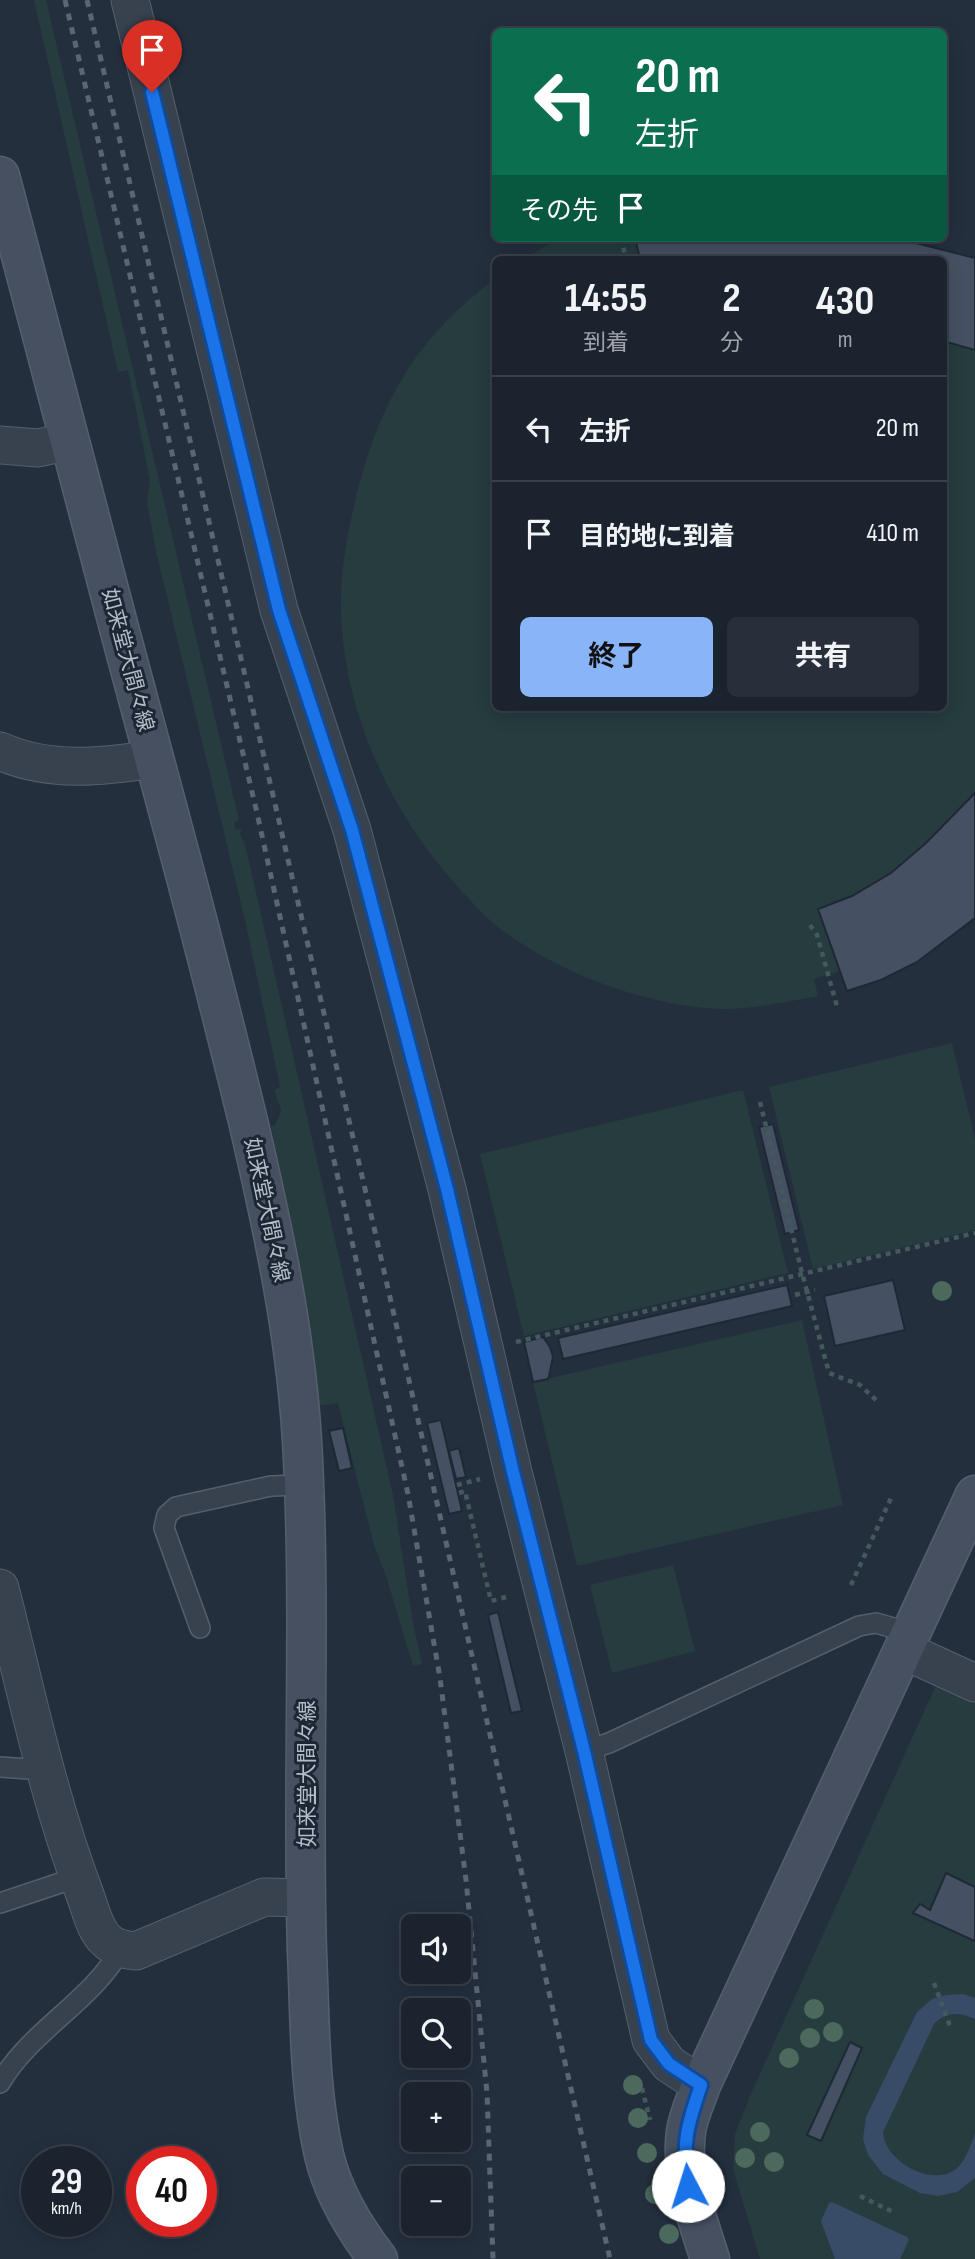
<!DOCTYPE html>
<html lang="ja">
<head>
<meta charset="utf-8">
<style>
  body { margin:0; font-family:"Sofia Sans Condensed","Noto Sans JP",sans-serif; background:#282f3a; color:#f1f3f6; height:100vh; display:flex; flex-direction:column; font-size:26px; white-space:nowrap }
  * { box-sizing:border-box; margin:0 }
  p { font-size:23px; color:#a0a4aa }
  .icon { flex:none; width:38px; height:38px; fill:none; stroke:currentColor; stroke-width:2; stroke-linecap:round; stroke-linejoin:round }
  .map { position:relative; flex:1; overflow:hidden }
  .drawer { position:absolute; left:492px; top:256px; width:455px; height:455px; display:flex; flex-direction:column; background:#1b232e; border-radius:10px; box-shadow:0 4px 18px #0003,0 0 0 2px #39404a }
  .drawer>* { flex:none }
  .banner { position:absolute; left:492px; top:28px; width:455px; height:214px; border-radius:10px; box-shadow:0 4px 18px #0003,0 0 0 2px #39404a; background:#0b6e4f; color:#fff; overflow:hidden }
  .buttons { position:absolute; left:401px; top:1914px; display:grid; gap:14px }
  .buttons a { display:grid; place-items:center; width:70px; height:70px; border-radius:10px; background:#1b232e; box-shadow:0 4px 18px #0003,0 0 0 2px #39404a; font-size:35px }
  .speed { position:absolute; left:21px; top:2146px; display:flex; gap:14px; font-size:35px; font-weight:700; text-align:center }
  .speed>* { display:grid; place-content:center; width:91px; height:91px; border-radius:50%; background:#1b232e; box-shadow:0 4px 18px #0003,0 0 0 2px #39404a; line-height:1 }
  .speed small { font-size:18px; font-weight:400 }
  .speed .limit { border:10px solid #d22; background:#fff; color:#111 }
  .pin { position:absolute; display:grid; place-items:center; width:60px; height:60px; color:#fff; margin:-72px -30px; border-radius:50% 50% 50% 0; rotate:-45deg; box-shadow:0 0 7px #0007 }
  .pin .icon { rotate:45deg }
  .me { position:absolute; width:77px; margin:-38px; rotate:355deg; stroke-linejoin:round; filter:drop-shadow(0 0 5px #0008) }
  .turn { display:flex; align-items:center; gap:24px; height:147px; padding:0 28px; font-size:32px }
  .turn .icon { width:91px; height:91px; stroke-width:2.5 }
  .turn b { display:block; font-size:49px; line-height:60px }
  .then { display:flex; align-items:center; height:66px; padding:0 28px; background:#0003; gap:14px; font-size:26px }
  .eta { display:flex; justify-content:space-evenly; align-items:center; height:119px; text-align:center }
  .eta b { font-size:42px; font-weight:700; line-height:49px }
  .cta { display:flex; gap:14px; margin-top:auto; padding:14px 28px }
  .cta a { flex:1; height:80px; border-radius:10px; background:#8ab4f8; color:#111; font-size:28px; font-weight:700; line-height:80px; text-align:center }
  .cta a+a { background:#282f3a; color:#f1f3f6 }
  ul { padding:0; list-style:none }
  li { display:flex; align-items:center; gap:21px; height:105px; padding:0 28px; border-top:2px solid #39404a }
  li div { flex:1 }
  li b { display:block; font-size:26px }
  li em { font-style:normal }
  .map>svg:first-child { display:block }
  .green { fill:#263c3f }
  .water { fill:#394c67 }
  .building { fill:#455162; stroke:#1f2835; stroke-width:2 }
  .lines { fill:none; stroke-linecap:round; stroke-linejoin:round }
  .lane-casing { stroke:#565f6c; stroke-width:22 }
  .street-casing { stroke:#565f6c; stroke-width:39 }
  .secondary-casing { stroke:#565f6c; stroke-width:41 }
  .path { stroke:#44595c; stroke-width:4.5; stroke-dasharray:5 5; stroke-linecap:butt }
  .lane { stroke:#38414e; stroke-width:19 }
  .street { stroke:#38414e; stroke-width:37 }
  .secondary { stroke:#465061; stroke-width:38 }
  .rail { stroke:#5a6575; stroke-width:5; stroke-dasharray:7 7; stroke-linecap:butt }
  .path-bridge { stroke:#44595c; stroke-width:4.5; stroke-dasharray:5 5; stroke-linecap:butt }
  .tree { fill:#4b6a5d }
  .route-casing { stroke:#114b97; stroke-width:18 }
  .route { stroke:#1a73e8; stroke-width:12 }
  .labels { text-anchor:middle; stroke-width:6; stroke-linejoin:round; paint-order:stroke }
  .street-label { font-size:21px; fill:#b4bcc9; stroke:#1d2633 }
</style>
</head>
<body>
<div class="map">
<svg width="975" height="2259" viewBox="0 0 975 2259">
  <rect width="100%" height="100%" fill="#242f3e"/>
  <g class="green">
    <path d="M 34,0 L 46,0 L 239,820 L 234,823 L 236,830 L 242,829 L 240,834 L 245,844 L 393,1495 L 413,1623 L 422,1664 L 413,1666 L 386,1576 L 374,1545 L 338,1403 L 317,1406 L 308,1329 L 271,1126 L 275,1125 L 281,1110 L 274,1090 L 280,1087 L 245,920 L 156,551 L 147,503 L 150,481 L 128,370 L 118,372 Z"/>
    <path d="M 561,238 L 896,238 L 975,258 L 975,918 C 932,952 900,974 847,991 L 840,971 L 814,979 L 818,996 C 780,1003 743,1012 705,1008 C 631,1000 559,972 499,928 C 484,916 470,900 457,886 C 386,807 339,702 341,595 C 342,560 349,527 357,493 C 381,400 417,337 495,279 L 495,707 L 943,707 L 943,259 L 523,259 Z"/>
    <path d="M 952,1043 L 975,1139 L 975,1230 L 813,1269 L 769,1087 Z"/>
    <path d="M 743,1090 L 788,1273 L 524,1336 L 480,1154 Z"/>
    <path d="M 802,1320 L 843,1505 L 577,1566 L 533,1382 Z"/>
    <path d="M 673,1565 L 695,1651 L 612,1673 L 590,1585 Z"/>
    <path d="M 937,1683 L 975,1700 L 975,2259 L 760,2259 L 733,2169 L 735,2134 L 750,2096 Z"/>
  </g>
  <g class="water">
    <path d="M 963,1994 L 975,1998 L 975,2019 C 960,2012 946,2011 934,2024 L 883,2132 C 884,2161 932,2188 956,2169 C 966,2161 970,2146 975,2134 L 975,2178 L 957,2192 L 938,2196 L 920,2193 L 883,2174 L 868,2155 L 863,2139 L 866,2117 L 917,2012 L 932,1999 L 946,1995 Z"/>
    <path d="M 832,2202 L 907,2237 L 909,2240 L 900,2259 L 835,2259 L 821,2221 L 829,2203 Z"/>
  </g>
  <g class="building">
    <path d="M 635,238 L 896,238 L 975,258 L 975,350 L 943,341 L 943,259 L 640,259 Z"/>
    <path d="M 975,793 L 975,918 L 917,962 L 881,980 L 847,991 L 818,909 L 852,896 L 891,873 L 926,843 Z"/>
    <path d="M 773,1124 L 799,1230 L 785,1234 L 759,1127 Z"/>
    <path d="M 893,1280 L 905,1330 L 835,1346 L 824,1296 Z"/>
    <path d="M 787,1285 L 792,1306 L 563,1359 L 558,1338 Z"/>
    <path d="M 543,1337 L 550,1347 L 553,1357 L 549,1376 L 548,1379 L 533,1382 L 524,1342 Z"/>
    <path d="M 441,1420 L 462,1511 L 449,1514 L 427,1423 Z"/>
    <path d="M 343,1428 L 352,1468 L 339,1471 L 329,1431 Z"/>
    <path d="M 459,1448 L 466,1477 L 456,1479 L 449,1451 Z"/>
    <path d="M 498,1612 L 522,1711 L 511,1713 L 488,1615 Z"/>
    <path d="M 946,1873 L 975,1887 L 975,1941 L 913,1913 L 920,1904 L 930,1910 Z"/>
    <path d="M 850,2042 L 862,2048 L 821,2141 L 807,2135 Z"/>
  </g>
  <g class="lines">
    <g class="lane-casing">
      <g id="lane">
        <path d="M 200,1628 L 164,1528 L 167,1515 L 176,1507 L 271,1486 L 304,1485"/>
        <path d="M 584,1751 L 609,1743 L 859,1626 L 876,1623 L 911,1633"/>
        <path d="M 0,1767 L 29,1769 L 45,1768"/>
        <path d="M 0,1903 L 78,1877"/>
        <path d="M 0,2083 C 31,2030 91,2002 121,1949"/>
      </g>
    </g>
    <g class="street-casing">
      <g id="street">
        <path d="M 130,0 L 279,610 L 352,830 L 447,1189 L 513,1472 L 584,1751 L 651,2040 L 669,2064 L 701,2085"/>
        <path d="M 0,445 L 38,448 L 70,441"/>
        <path d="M 0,751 C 49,773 103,767 154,759"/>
        <path d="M 0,1588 C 26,1690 47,1794 84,1892 C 90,1907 94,1929 106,1940 C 114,1948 125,1950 136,1951 L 264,1897 L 306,1898"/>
        <path d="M 903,1650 L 975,1683"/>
      </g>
    </g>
    <g class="secondary-casing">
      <g id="secondary">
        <path d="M 0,176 C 58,397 116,619 176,840 C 201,933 225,1027 248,1121 C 274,1232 298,1344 303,1459 C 311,1623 302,1788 307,1952 C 310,2020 309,2089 324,2155 C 333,2193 355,2229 378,2259"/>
        <path d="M 710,2259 C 697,2217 680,2176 686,2132 C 688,2116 696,2100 701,2085 L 975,1495"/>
      </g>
    </g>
    <g class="path">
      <path d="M 621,238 L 626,259"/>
      <path d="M 810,925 L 817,935 L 838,1010"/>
      <path d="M 760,1102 L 801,1269 L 829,1373 L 860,1385 L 876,1400"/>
      <path d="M 516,1342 L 975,1233"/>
      <path d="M 457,1485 L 480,1479"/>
      <path d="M 459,1493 L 465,1491 L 491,1601 L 510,1596"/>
      <path d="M 851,1585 L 892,1496"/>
      <path d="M 934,1983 L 951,2029"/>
      <path d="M 642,2088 L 650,2120"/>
      <path d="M 860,2196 L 893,2212"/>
    </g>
    <use href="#lane" class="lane"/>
    <use href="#street" class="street"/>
    <use href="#secondary" class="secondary"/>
    <g class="rail">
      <path d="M 65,0 L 257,813 L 408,1494 L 440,1678 L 466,1880 L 487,2093 L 493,2259"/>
      <path d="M 87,0 L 373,1223 L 610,2259"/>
    </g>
    <path class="path-bridge" d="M 795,1295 L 815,1290"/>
  </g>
  <g class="tree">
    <circle cx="942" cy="1291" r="10"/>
    <circle cx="814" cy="2009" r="10"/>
    <circle cx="833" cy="2032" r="10"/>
    <circle cx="810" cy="2038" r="10"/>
    <circle cx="789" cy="2058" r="10"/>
    <circle cx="633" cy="2085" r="10"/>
    <circle cx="638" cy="2118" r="10"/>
    <circle cx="760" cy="2132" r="10"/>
    <circle cx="647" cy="2153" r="10"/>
    <circle cx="745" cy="2158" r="10"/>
    <circle cx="774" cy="2162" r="10"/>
    <circle cx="655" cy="2194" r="10"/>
    <circle cx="669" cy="2234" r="10"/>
  </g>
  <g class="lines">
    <g class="route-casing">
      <path id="route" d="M 152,92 L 279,610 L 352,830 L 447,1189 L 513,1472 L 584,1751 L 651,2040 L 669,2064 L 701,2085 C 687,2126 682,2142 688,2186"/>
    </g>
    <use href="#route" class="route"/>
  </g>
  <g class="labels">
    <g class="street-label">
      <text transform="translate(128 660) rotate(75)" y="7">如来堂大間々線</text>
      <text transform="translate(267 1210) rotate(78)" y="7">如来堂大間々線</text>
      <text transform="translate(307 1774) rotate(-90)" y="7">如来堂大間々線</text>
    </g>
  </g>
</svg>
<div class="buttons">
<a><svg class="icon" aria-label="sound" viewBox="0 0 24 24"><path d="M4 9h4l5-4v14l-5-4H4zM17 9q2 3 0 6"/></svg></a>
<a><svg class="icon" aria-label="search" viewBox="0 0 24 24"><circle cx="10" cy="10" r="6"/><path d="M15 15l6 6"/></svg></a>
<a>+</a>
<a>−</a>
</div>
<div class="speed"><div>29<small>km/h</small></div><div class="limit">40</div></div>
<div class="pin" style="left:152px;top:92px;background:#d93025"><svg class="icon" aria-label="arrive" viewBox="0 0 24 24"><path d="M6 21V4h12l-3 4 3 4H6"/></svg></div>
<svg class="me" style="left:688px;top:2186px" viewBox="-20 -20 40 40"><circle r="19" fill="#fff"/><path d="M0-13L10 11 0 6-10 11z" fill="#1a73e8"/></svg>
<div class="banner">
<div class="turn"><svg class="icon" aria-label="left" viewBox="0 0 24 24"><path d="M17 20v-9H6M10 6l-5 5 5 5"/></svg><div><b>20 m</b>左折</div></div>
<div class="then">その先<svg class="icon" aria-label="arrive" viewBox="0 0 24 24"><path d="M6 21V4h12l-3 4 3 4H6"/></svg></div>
</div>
<section class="drawer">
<div class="eta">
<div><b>14:55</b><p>到着</p></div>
<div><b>2</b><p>分</p></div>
<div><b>430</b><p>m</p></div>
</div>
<ul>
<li><svg class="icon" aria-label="left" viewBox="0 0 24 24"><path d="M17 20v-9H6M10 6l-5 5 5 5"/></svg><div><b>左折</b></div><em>20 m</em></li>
<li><svg class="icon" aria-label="arrive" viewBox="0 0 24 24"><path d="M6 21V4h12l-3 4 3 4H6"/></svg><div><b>目的地に到着</b></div><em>410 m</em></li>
</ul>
<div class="cta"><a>終了</a><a>共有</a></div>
</section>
</div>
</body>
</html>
